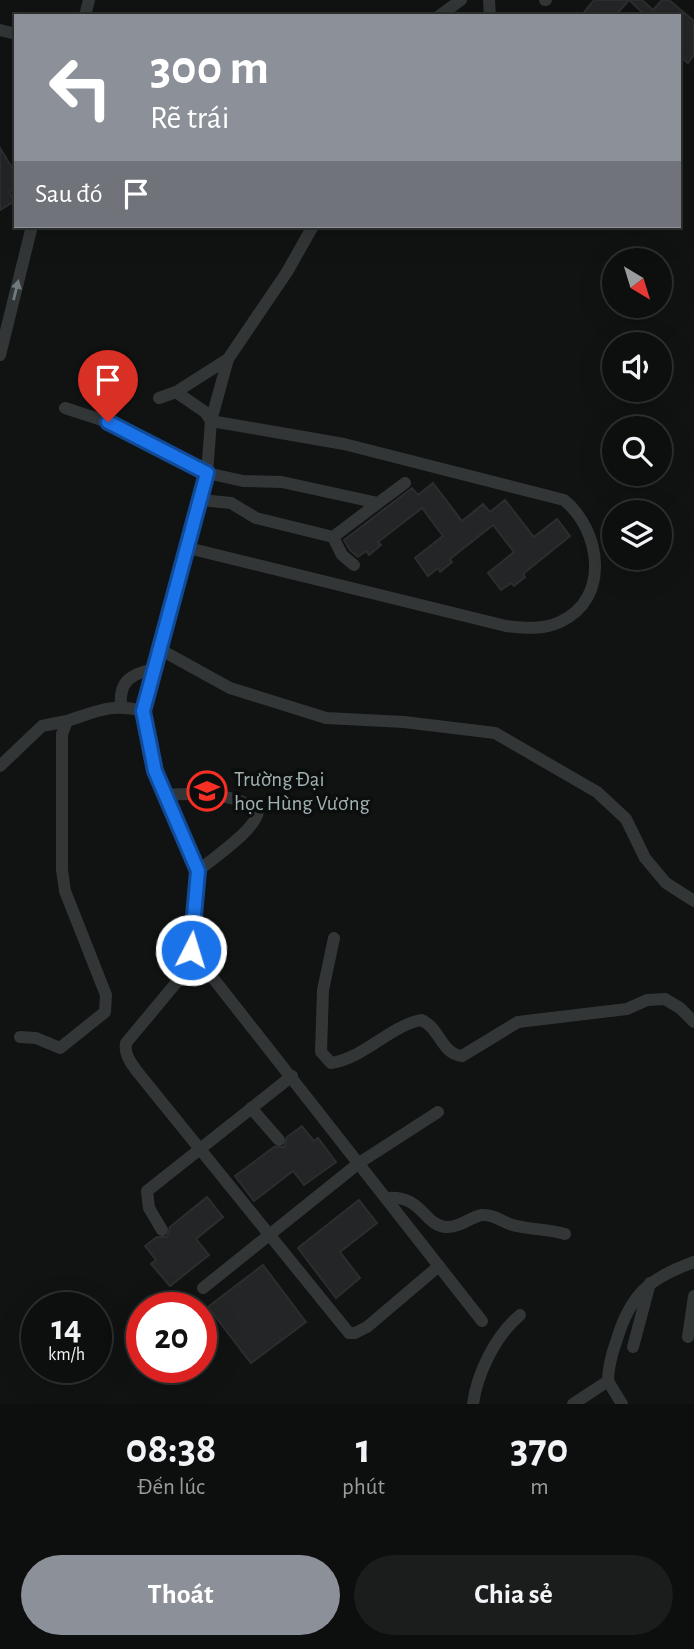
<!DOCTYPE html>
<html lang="vi">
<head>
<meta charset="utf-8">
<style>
  body { margin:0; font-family:"Alegreya Sans",sans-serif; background:#1b1c1c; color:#f1f3f6; height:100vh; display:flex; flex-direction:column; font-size:26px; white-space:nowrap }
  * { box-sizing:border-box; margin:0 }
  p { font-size:23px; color:#9a9c9e }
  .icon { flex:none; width:38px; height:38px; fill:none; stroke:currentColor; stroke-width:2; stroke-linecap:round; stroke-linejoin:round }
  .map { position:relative; height:1404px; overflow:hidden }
  .side { display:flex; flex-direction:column; background:#0d0e0e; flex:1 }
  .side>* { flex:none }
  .guide { position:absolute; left:14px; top:14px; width:667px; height:214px; border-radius:0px; box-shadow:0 7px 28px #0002,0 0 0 2px #2d2e2e; background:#8c9099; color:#fff; overflow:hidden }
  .needle { width:46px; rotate:142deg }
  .tools { position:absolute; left:602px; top:248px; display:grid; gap:14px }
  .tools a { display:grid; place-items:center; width:70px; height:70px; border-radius:50%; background:#0d0e0e; box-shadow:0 7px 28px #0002,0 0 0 2px #2d2e2e; font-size:35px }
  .speed { position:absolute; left:21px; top:1292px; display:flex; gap:14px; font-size:35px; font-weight:700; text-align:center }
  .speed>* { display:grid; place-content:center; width:91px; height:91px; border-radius:50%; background:#0d0e0e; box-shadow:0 7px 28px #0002,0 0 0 2px #2d2e2e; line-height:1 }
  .speed small { font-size:18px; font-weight:400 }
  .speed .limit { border:10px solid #d22; background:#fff; color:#111 }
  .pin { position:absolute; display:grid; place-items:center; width:60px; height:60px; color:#fff; margin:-72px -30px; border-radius:50% 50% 50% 0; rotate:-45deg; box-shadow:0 0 7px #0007 }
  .pin .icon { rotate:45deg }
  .me { position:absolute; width:77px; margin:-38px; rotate:5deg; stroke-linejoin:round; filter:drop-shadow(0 0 5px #0008) }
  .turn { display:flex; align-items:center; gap:24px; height:147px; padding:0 21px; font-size:32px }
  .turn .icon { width:91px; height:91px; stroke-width:2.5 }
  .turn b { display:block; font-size:49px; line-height:60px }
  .then { display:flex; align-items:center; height:66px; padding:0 21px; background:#0003; gap:14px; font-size:26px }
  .eta { display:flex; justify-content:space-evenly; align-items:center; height:119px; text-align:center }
  .eta b { font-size:42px; font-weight:700; line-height:49px }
  .cta { display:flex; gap:14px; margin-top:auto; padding:14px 21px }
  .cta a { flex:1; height:80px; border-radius:42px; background:#8c9099; color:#fff; font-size:28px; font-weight:700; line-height:80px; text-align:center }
  .cta a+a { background:#1b1c1c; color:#f1f3f6 }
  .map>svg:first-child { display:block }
  .building { fill:#242526; stroke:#2b2d2e; stroke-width:2 }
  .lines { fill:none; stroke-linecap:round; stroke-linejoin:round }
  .minor { stroke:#323637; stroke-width:12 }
  .oneway { fill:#6f7a7c }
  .route-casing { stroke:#114b97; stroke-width:18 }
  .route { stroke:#1a73e8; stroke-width:12 }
  .labels { text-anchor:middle; stroke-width:7; stroke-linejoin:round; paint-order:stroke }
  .poi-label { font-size:21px; fill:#a1b2b4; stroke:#0c0d0d; text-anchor:start }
</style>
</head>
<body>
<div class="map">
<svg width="694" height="1404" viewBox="0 0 694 1404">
  <rect width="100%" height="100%" fill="#111212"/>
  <g class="building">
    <path d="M 594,0 L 642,0 L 653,10 L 662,0 L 669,0 L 694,21 L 694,55 L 688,63 L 679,56 L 679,16 L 646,16 L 629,0 L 615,16 L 581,16 Z"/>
    <path d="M 0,148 L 16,174 L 16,187 L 9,192 L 15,201 L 0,210 Z"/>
    <path d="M 433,483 L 462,521 L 483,504 L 490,512 L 505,500 L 534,537 L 557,519 L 570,536 L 523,574 L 525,577 L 514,586 L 511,583 L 501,590 L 488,573 L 514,552 L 493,525 L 450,559 L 452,562 L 440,572 L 438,568 L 428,576 L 415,558 L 443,536 L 422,508 L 378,542 L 381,545 L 369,555 L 366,551 L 358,557 L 350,550 L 344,540 L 412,488 L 418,495 Z"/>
    <path d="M 302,1126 L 314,1141 L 318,1138 L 336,1162 L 304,1185 L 293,1171 L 254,1201 L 235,1176 L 274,1147 L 284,1147 L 287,1137 Z"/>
    <path d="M 207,1197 L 223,1217 L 196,1239 L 209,1255 L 170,1286 L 151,1264 L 156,1260 L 145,1246 L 157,1237 L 167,1237 L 170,1227 Z"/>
    <path d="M 359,1200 L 377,1223 L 340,1252 L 360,1278 L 336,1298 L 298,1248 Z"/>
    <path d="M 263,1265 L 306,1322 L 251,1363 L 208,1307 Z"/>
  </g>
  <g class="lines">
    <g class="minor">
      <path d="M 489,0 L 490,16"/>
      <path d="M 545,0 L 546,0"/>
      <path d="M 85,16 L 89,0"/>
      <path d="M 439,16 L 461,0"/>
      <path d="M 0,30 L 16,34"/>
      <path d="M 313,226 L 287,272 L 228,359 L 211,421 L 207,473 L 201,500 L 143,711 L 155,771 L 198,871 L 191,950 L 482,1321"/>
      <path d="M 0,355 L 32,226"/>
      <path d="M 176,392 L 205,412 L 211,421 L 344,444 L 564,500 C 601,530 611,599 560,622 C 543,630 524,628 506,626 L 188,548"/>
      <path d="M 159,398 L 176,392 L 228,359"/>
      <path d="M 65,408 L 108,422 L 207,473 L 243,481 L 282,482 L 378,503 L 405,483"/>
      <path d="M 201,500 L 231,503 L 256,518 L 333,537 L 342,555 L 354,565"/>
      <path d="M 333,537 L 378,503"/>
      <path d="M 161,650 L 230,688 L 326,718 L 404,722 L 495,733 L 597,792 L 626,819 L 645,858 L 666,883 L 694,901"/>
      <path d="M 121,705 C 119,681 131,674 154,669"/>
      <path d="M 0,766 L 42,726 L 67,721"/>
      <path d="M 165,795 C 193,793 236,792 258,811 C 257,829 213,858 198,871"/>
      <path d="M 334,938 L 323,990 L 321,1052 L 331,1063 C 365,1058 388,1027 421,1020 C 440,1027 440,1053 462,1056 L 518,1022 L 627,1009 L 647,1000 L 665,999 L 680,1008 L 694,1022"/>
      <path d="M 191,950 L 176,983 L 126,1043 C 123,1058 139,1073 148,1085 L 349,1333 L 355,1333 L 367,1327 L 439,1266"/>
      <path d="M 20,1037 L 36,1038 L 60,1048 L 105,1012 L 106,995 L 65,891 L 62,870 L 62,734 L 67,721 C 98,711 111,703 143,711"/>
      <path d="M 251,1108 L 279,1140"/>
      <path d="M 386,1198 C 422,1194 423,1225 446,1227 C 459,1228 470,1217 482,1215 C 496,1214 504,1224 517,1226 C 534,1230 549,1229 565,1234"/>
      <path d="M 162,1230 L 149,1208 L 147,1191 L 292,1076"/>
      <path d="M 203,1288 L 359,1163 L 438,1112"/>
      <path d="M 688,1337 L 694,1296"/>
      <path d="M 633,1347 L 650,1283"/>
      <path d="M 608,1381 L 622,1404"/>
      <path d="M 473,1404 C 477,1373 496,1335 520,1315"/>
      <path d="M 573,1404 L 608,1381 C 608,1366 612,1353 617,1339 C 631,1293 650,1278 694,1262"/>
    </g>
  </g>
  <defs><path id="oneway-solid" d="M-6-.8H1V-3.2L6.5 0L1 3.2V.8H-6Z" transform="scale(1.75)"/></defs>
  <use class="oneway" href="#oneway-solid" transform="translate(16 290) rotate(-76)"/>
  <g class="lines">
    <g class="route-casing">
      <path id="route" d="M 108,422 L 207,473 L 143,711 L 155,771 L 198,871 L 191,950"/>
    </g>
    <use href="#route" class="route"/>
  </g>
  <defs>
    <g id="university-ring" transform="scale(2.0125)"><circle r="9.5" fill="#0c0d0d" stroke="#f72f24" stroke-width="1.5"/><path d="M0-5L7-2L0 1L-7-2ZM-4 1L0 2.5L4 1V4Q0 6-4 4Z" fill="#f72f24"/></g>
  </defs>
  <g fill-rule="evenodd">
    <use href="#university-ring" x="207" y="791"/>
  </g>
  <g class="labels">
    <g class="poi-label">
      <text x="234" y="786">Trường Đại<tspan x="234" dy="24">học Hùng Vương</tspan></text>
    </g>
  </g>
</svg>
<div class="tools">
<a><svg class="needle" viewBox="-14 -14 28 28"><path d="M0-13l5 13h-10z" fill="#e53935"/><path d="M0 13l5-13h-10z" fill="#9a9c9e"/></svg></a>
<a><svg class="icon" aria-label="sound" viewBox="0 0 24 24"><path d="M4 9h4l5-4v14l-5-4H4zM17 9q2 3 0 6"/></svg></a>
<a><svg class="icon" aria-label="search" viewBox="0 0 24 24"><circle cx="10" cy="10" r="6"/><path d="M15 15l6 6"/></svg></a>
<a><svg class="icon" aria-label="layers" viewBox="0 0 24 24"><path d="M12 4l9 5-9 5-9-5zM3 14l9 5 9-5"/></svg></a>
</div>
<div class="speed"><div>14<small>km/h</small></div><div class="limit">20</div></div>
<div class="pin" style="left:108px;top:422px;background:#d93025"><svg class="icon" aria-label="arrive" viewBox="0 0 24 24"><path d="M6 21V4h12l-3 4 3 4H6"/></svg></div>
<svg class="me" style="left:191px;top:950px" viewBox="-20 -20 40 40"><circle r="17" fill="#1a73e8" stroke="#fff" stroke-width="3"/><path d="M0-11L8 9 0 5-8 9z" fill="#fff"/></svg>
<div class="guide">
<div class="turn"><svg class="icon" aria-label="left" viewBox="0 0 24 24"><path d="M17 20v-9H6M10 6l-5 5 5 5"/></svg><div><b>300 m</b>Rẽ trái</div></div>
<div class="then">Sau đó<svg class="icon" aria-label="arrive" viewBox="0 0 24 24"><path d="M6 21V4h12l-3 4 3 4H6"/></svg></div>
</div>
</div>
<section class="side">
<div class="eta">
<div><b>08:38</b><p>Đến lúc</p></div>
<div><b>1</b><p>phút</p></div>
<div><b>370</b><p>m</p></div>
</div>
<div class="cta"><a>Thoát</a><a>Chia sẻ</a></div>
</section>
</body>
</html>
